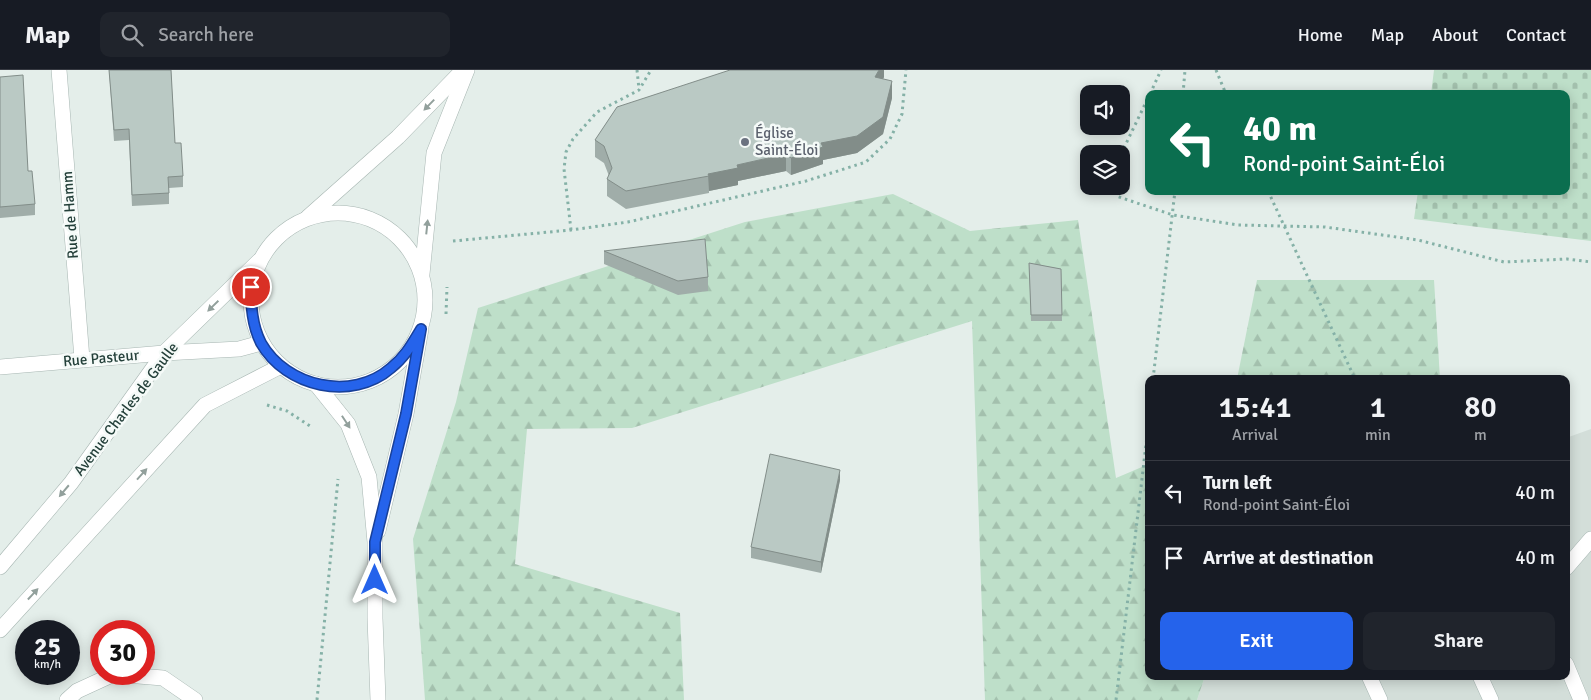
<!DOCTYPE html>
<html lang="en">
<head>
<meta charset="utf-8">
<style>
  body { margin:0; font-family:Signika,sans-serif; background:#20242c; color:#f1f3f6; height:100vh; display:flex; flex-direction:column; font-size:19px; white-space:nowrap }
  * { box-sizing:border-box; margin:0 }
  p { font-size:16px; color:#9ea1a6 }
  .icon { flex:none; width:28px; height:28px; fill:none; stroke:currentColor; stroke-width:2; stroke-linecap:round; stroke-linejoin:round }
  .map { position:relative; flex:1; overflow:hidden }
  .panel { position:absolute; left:1145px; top:305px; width:425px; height:305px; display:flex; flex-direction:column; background:#171b24; border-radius:10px; box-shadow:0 2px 12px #0003 }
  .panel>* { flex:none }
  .top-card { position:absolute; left:1145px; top:20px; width:425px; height:105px; border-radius:10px; box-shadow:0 2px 12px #0003; background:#0b6e4f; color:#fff; overflow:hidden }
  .fabs { position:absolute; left:1080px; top:15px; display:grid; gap:10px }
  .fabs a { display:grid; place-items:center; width:50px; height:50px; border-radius:10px; background:#171b24; box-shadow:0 2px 12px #0003; font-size:25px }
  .speed { position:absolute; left:15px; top:550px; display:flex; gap:10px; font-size:25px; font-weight:700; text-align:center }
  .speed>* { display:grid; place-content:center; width:65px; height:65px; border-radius:50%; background:#171b24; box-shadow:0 2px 12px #0003; line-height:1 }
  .speed small { font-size:12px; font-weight:400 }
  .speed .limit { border:8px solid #d22; background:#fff; color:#111 }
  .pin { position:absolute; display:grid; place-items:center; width:42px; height:42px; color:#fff; margin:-21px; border:2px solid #fff; border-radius:50%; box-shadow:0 1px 5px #0007 }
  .me { position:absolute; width:55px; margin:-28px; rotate:0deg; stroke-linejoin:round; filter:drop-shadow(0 0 4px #0008) }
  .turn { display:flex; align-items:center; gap:18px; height:105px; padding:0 15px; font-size:22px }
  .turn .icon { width:65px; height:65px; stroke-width:2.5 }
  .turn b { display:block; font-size:35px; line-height:42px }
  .eta { display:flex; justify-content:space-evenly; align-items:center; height:85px; text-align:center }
  .eta b { font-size:30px; font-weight:600; line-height:35px }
  .action { display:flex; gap:10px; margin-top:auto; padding:10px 15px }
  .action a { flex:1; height:58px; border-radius:10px; background:#2563eb; color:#fff; font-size:20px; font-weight:600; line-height:58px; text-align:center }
  .action a+a { background:#20242c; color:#f1f3f6 }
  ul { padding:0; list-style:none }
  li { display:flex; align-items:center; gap:15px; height:65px; padding:0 15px; border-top:1px solid #363941 }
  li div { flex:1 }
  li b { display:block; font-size:19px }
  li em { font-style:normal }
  header { display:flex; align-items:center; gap:30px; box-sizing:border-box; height:70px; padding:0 25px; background:#171b24; border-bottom:1px solid #363941 }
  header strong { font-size:24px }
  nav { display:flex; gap:28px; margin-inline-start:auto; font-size:18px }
  .search { width:350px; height:45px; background:#20242c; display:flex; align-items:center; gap:12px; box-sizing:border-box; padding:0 18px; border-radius:10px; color:#9ea1a6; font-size:19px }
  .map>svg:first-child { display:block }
  .built { fill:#d3ded9 }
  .forest { fill:url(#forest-firs) }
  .cemetery { fill:url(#cemetery-stones) }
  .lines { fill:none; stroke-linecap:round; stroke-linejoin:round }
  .service-casing { stroke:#a7b6b2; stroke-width:16 }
  .minor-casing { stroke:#a7b6b2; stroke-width:16 }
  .tertiary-casing { stroke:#a7b6b2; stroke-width:16 }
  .path { stroke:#85b1a7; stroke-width:3; stroke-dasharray:2.5 4; stroke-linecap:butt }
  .service { stroke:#fff; stroke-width:15 }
  .minor { stroke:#fff; stroke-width:15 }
  .tertiary { stroke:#fff; stroke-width:15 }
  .wall { fill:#a0ada9 }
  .shaded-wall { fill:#828d89 }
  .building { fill:#bac9c4; stroke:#828d89 }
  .oneway { fill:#92a09c }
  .route-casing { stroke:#184099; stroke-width:12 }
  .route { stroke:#2563eb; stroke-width:9 }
  .worship-dot { fill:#6b7280; stroke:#f5faf8; stroke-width:2 }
  .labels { text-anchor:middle; stroke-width:5; stroke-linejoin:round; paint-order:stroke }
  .worship-label { font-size:15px; fill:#5b616d; stroke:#f5faf8; text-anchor:start }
  .street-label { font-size:15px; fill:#24403a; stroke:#f5faf8 }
</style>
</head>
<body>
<header>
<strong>Map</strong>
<div class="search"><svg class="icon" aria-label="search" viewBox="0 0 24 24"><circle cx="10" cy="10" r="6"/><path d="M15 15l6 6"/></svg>Search here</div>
<nav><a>Home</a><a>Map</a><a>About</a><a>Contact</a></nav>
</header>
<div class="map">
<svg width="1591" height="630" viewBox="0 0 1591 630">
  <defs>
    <pattern id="forest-firs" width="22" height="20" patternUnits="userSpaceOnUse" patternTransform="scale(1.25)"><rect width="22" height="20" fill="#bedfc9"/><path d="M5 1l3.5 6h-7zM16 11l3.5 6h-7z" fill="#a3c0ad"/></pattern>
    <pattern id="cemetery-stones" width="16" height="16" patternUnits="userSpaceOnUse" patternTransform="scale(1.25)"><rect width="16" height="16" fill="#bedfc9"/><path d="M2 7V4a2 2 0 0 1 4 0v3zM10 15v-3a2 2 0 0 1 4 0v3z" fill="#a3c0ad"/></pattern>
  </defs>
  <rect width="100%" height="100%" fill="#e4eeea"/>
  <path class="built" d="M 1591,359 L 1591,630 L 1197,630 L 1205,606 L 1566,606 L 1566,368 Z"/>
  <g class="forest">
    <path d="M 893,124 L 970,161 L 1078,150 L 1116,408 L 1149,394 L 1149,606 L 1205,606 L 1197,630 L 985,630 L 972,251 L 632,358 L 527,359 L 515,494 L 680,543 L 684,630 L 425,630 L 413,469 L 456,332 L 478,238 L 745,152 Z"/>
    <path d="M 1257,210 L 1434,210 L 1440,309 L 1237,309 Z"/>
  </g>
  <path class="cemetery" d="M 1434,0 L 1591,0 L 1591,171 L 1414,149 L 1418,121 L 1566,121 L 1566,24 L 1431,24 Z"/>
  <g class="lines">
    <g class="service-casing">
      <g id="service">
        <path d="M 1566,498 L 1591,469"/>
        <path d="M 1566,594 L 1581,630"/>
        <path d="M 1369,606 L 1380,630"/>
        <path d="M 1480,606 L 1491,630"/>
        <path d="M 67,630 L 77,621 L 114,604 L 163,608 L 195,630"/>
      </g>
    </g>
    <g class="minor-casing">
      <g id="minor">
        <path d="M 59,0 L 82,289"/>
        <path d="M 0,297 L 164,283 L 239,279 L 261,273"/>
        <path d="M 316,314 L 348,354 L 369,407 L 375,472 L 375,548 L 378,630"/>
        <path d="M 378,461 L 406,344 L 421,259"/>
      </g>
    </g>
    <g class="tertiary-casing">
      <g id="tertiary">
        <circle cx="338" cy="230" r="87"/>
        <path d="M 308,147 L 398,67 L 463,0"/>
        <path d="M 422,204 L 434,83 L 467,0"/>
        <path d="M 0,497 L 71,413 L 164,283 L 259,191"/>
        <path d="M 0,560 L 205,335 L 281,296"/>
      </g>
    </g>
    <g class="path">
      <path d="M 637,0 L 639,19"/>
      <path d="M 1216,0 L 1226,24"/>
      <path d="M 1150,24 L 1161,0"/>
      <path d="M 1183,24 L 1185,0"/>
      <path d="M 1121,84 L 1149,26"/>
      <path d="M 1114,116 L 1116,126 L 1173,145 L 1238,155 L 1325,157 L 1418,170 L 1504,192 L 1567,189 L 1591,192"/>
      <path d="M 1268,121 L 1355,309"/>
      <path d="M 571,160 L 564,99 L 566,82 L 573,69 L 597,42 L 639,20 L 651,0"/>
      <path d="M 453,171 L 571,160 L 628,152 L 806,111 L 866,92 L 890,69 L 902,44 L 906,0"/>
      <path d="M 446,244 L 447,217"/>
      <path d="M 1153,309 L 1175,121"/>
      <path d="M 267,335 L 287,341 L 313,358"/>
      <path d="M 317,630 L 338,409"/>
      <path d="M 1116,630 L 1149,349"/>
    </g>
    <use href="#service" class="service"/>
    <use href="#minor" class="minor"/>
    <use href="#tertiary" class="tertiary"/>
  </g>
  <g class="wall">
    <path d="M 109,0 L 171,0 L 175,73 L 183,106 L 183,117 L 169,118 L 169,134 L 132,136 L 129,70 L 114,71 Z"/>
    <path d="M 884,0 L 884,7 L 883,9 L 892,28 L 883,64 L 857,83 L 823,90 L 823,94 L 791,105 L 786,101 L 738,111 L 738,115 L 709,121 L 709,123 L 626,139 L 607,126 L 607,109 L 609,106 L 604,93 L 595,87 L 595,70 Z"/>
    <path d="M 0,7 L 28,101 L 35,134 L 35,145 L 0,148 Z"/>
    <path d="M 604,181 L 708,207 L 708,221 L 678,225 L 604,194 Z"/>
    <path d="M 1029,193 L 1061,199 L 1062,251 L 1031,251 Z"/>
    <path d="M 840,410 L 821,503 L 751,488 L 751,477 Z"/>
  </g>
  <g class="shaded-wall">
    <path d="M 879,0 L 884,0 L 884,7 L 875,25 L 875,7 Z"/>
    <path d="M 892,11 L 892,28 L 883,64 L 857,83 L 823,90 L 823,94 L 791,105 L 791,88 L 821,73 Z"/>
    <path d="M 786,84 L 786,101 L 738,111 L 738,115 L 709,121 L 708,104 L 737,95 Z"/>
    <path d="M 840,400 L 840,410 L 821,503 L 821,492 Z"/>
  </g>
  <g class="building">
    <path d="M 109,0 L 171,0 L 175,73 L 181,73 L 183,106 L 168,107 L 169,123 L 132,125 L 129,59 L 114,60 Z"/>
    <path d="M 730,0 L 879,0 L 875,7 L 892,11 L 883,47 L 857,66 L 821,73 L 823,77 L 791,88 L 786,84 L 737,95 L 738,98 L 708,104 L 709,106 L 626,121 L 607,109 L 612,98 L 604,76 L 595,70 L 617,37 Z"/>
    <path d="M 23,5 L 28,101 L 32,101 L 35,134 L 0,137 L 0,7 Z"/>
    <path d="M 705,169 L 708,207 L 678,211 L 604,181 Z"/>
    <path d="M 1029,193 L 1061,199 L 1062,245 L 1031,245 Z"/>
    <path d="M 770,384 L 840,400 L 821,492 L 751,477 Z"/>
  </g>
  <defs><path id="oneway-solid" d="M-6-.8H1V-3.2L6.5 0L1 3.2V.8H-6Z" transform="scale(1.25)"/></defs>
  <g class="oneway">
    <use href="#oneway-solid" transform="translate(429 35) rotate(134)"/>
    <use href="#oneway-solid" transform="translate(427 157) rotate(-84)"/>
    <use href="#oneway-solid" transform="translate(213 236) rotate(136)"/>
    <use href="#oneway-solid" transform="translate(346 352) rotate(57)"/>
    <use href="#oneway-solid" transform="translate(142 404) rotate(-48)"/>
    <use href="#oneway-solid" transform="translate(64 421) rotate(130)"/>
    <use href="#oneway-solid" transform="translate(33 524) rotate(-47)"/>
  </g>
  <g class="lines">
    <g class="route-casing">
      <path id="route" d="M 251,217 C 251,236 252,255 261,273 C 286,317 352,332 391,298 C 405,287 412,274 421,259 L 406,344 L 375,472 L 375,510"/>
    </g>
    <use href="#route" class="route"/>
  </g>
  <circle class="worship-dot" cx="745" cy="72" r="5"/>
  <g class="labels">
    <g class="worship-label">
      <text x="755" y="68">Église<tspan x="755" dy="17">Saint-Éloi</tspan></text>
    </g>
    <g class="street-label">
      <text transform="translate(70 145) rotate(-94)" y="5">Rue de Hamm</text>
      <text transform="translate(101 288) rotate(-5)" y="5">Rue Pasteur</text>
      <text transform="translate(126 339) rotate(-53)" y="5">Avenue Charles de Gaulle</text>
    </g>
  </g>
</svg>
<div class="fabs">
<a><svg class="icon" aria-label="sound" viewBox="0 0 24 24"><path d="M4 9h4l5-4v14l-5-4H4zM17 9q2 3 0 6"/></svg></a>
<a><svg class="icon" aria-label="layers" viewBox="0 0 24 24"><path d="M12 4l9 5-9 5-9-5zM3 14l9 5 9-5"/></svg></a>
</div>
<div class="speed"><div>25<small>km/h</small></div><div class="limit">30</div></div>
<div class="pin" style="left:251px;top:217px;background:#d93025"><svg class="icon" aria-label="arrive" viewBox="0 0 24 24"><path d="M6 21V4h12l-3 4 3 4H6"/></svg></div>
<svg class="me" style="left:375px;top:510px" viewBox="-20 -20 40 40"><path d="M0-17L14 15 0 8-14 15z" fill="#2563eb" stroke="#fff" stroke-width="4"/></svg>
<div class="top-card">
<div class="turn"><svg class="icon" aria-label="left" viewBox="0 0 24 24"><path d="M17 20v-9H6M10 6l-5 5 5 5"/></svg><div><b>40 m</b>Rond-point Saint-Éloi</div></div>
</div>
<section class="panel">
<div class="eta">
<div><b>15:41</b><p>Arrival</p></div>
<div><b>1</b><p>min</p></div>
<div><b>80</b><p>m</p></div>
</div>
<ul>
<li><svg class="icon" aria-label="left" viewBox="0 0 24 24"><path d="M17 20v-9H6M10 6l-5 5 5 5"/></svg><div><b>Turn left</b><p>Rond-point Saint-Éloi</p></div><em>40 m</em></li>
<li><svg class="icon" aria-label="arrive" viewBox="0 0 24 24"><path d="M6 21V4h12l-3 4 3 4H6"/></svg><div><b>Arrive at destination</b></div><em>40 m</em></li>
</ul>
<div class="action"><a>Exit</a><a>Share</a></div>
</section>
</div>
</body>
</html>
